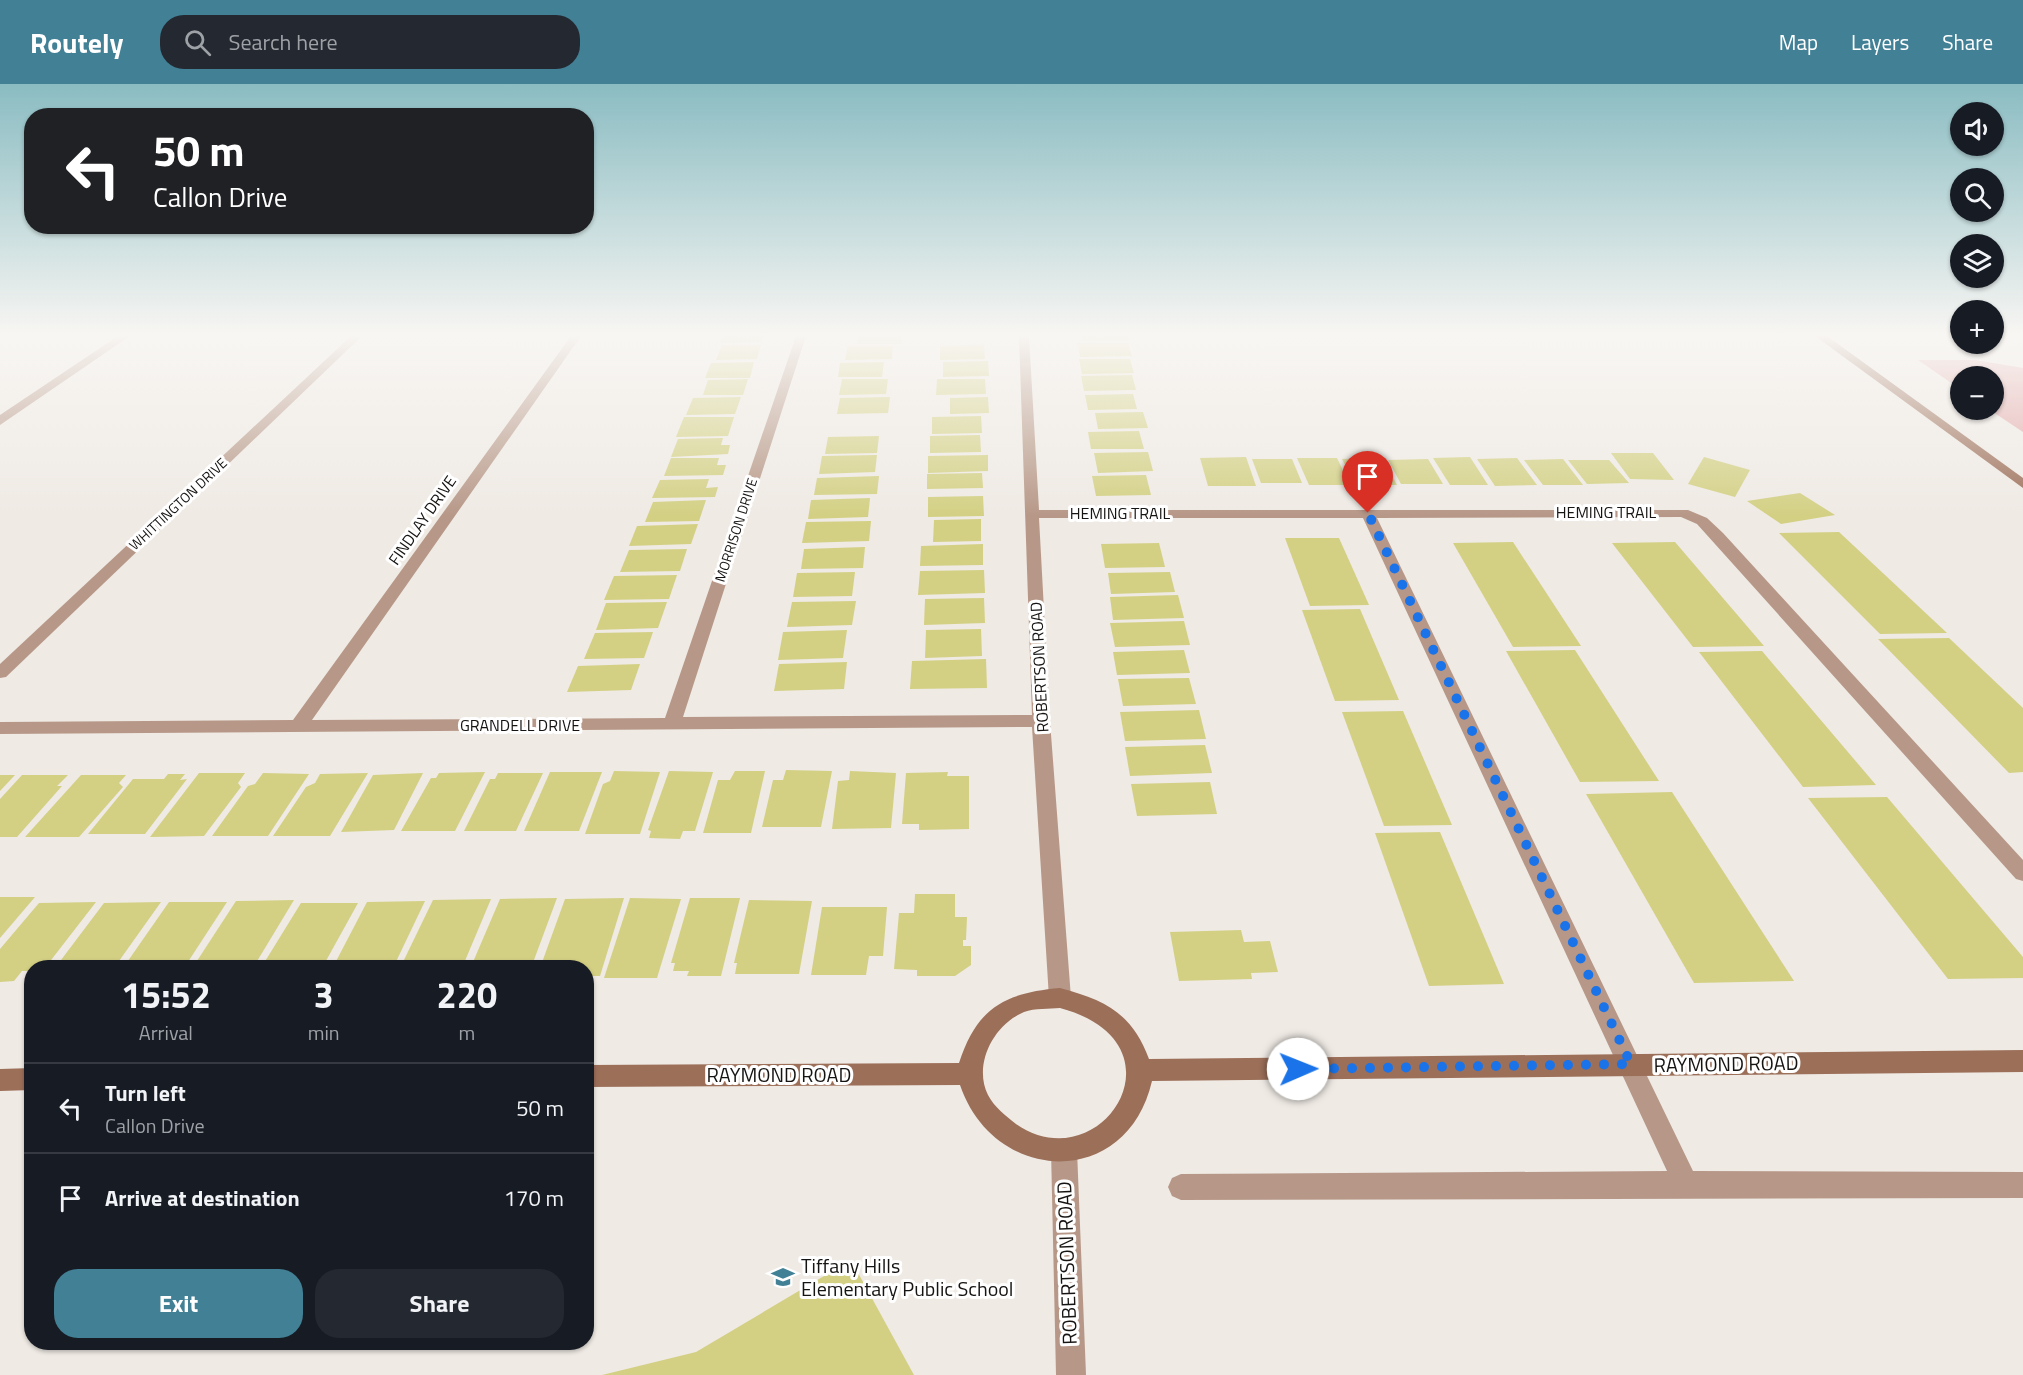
<!DOCTYPE html>
<html lang="en">
<head>
<meta charset="utf-8">
<style>
  body { margin:0; font-family:"Titillium Web",sans-serif; background:#242831; color:#f1f3f6; height:100vh; display:flex; flex-direction:column; font-size:22px; white-space:nowrap }
  * { box-sizing:border-box; margin:0 }
  p { font-size:20px; color:#9ea1a6 }
  .icon { flex:none; width:33px; height:33px; fill:none; stroke:currentColor; stroke-width:2; stroke-linecap:round; stroke-linejoin:round }
  .map { position:relative; flex:1; overflow:hidden }
  .drawer { position:absolute; left:24px; top:876px; width:570px; height:390px; display:flex; flex-direction:column; background:#171b24; border-radius:24px; box-shadow:0 2px 4px #0004 }
  .drawer>* { flex:none }
  .hud { position:absolute; left:24px; top:24px; width:570px; height:126px; border-radius:24px; box-shadow:0 2px 4px #0004; background:#202124; color:#fff; overflow:hidden }
  .controls { position:absolute; left:1950px; top:18px; display:grid; gap:12px }
  .controls a { display:grid; place-items:center; width:54px; height:54px; border-radius:50%; background:#171b24; box-shadow:0 2px 4px #0004; font-size:30px }
  .pin { position:absolute; display:grid; place-items:center; width:51px; height:51px; color:#fff; margin:-62px -26px; border-radius:50% 50% 50% 0; rotate:-45deg; box-shadow:0 0 6px #0007 }
  .pin .icon { rotate:45deg }
  .me { position:absolute; width:66px; margin:-33px; rotate:89deg; stroke-linejoin:round; filter:drop-shadow(0 0 4px #0008) }
  .turn { display:flex; align-items:center; gap:21px; height:126px; padding:0 30px; font-size:27px }
  .turn .icon { width:78px; height:78px; stroke-width:2.5 }
  .turn b { display:block; font-size:42px; line-height:51px }
  .eta { display:flex; justify-content:space-evenly; align-items:center; height:102px; text-align:center }
  .eta b { font-size:36px; font-weight:700; line-height:42px }
  .action { display:flex; gap:12px; margin-top:auto; padding:12px 30px }
  .action a { flex:1; height:69px; border-radius:24px; background:#428096; color:#fff; font-size:24px; font-weight:700; line-height:69px; text-align:center }
  .action a+a { background:#242831; color:#f1f3f6 }
  ul { padding:0; list-style:none }
  li { display:flex; align-items:center; gap:18px; height:90px; padding:0 30px; border-top:2px solid #363941 }
  li div { flex:1 }
  li b { display:block; font-size:22px }
  li em { font-style:normal }
  header { display:flex; align-items:center; gap:36px; box-sizing:border-box; height:84px; padding:0 30px; background:#428096; color:#fff }
  header strong { font-size:28px }
  nav { display:flex; gap:33px; margin-inline-start:auto; font-size:21px }
  .search { width:420px; height:54px; background:#242831; display:flex; align-items:center; gap:15px; box-sizing:border-box; padding:0 21px; border-radius:24px; color:#9ea1a6; font-size:22px }
  .map>svg:first-child { display:block }
  .green { fill:#e2a8a9 }
  .building { fill:#d3d084 }
  .lines { fill:none; stroke-linecap:round; stroke-linejoin:round }
  .street { fill:#b79888; fill-rule:evenodd }
  .secondary { fill:#9c6f59; fill-rule:evenodd }
  .route { stroke:#1a73e8; stroke-width:10; stroke-dasharray:0 18 }
  .labels { text-anchor:middle; stroke-width:6; stroke-linejoin:round; paint-order:stroke }
  .far-street-label { font-size:14px; fill:#161412; stroke:#fff }
  .street-label { font-size:16px; fill:#161412; stroke:#fff }
  .near-street-label { font-size:20px; fill:#161412; stroke:#fff }
  .near-poi-label { font-size:20px; fill:#161412; stroke:#fff; text-anchor:start }
</style>
</head>
<body>
<header>
<strong>Routely</strong>
<div class="search"><svg class="icon" aria-label="search" viewBox="0 0 24 24"><circle cx="10" cy="10" r="6"/><path d="M15 15l6 6"/></svg>Search here</div>
<nav><a>Map</a><a>Layers</a><a>Share</a></nav>
</header>
<div class="map">
<svg width="2023" height="1291" viewBox="0 0 2023 1291">
  <rect width="100%" height="100%" fill="#efeae4"/>
  <path class="green" d="M 1918,276 L 1975,276 L 2023,284 L 2023,348 L 1990,326 L 1994,326 L 1994,292 L 1960,292 L 1960,305 Z"/>
  <g class="building">
    <path d="M 723,252 L 763,252 L 761,258 L 720,259 Z"/>
    <path d="M 858,252 L 902,252 L 901,260 L 857,260 Z"/>
    <path d="M 1081,252 L 1128,252 L 1129,256 L 1082,257 Z"/>
    <path d="M 1077,259 L 1128,259 L 1132,272 L 1080,273 Z"/>
    <path d="M 722,261 L 761,261 L 757,275 L 716,276 Z"/>
    <path d="M 984,261 L 985,275 L 940,276 L 940,262 Z"/>
    <path d="M 848,262 L 893,262 L 892,275 L 845,276 Z"/>
    <path d="M 1079,275 L 1130,275 L 1134,289 L 1082,290 Z"/>
    <path d="M 988,277 L 989,292 L 943,293 L 943,278 Z"/>
    <path d="M 754,278 L 750,294 L 705,294 L 711,279 Z"/>
    <path d="M 884,278 L 882,293 L 838,293 L 840,279 Z"/>
    <path d="M 1132,291 L 1136,306 L 1084,307 L 1081,292 Z"/>
    <path d="M 748,295 L 743,311 L 703,311 L 708,296 Z"/>
    <path d="M 842,295 L 888,295 L 886,310 L 839,311 Z"/>
    <path d="M 937,295 L 985,295 L 986,310 L 936,311 Z"/>
    <path d="M 1133,310 L 1137,325 L 1088,326 L 1085,311 Z"/>
    <path d="M 741,313 L 735,330 L 686,331 L 693,314 Z"/>
    <path d="M 890,313 L 888,329 L 837,330 L 840,314 Z"/>
    <path d="M 988,313 L 989,329 L 950,330 L 950,314 Z"/>
    <path d="M 1143,328 L 1148,344 L 1098,345 L 1095,329 Z"/>
    <path d="M 981,332 L 982,349 L 932,350 L 932,333 Z"/>
    <path d="M 684,333 L 734,333 L 728,352 L 676,353 Z"/>
    <path d="M 1139,347 L 1144,365 L 1091,365 L 1088,348 Z"/>
    <path d="M 980,351 L 981,368 L 930,369 L 930,352 Z"/>
    <path d="M 879,352 L 877,369 L 825,370 L 828,353 Z"/>
    <path d="M 723,354 L 721,361 L 730,361 L 728,370 L 671,373 L 678,355 Z"/>
    <path d="M 1148,368 L 1153,387 L 1098,389 L 1094,369 Z"/>
    <path d="M 1611,369 L 1653,369 L 1674,396 L 1630,395 Z"/>
    <path d="M 877,371 L 875,388 L 819,390 L 822,372 Z"/>
    <path d="M 988,371 L 988,387 L 928,389 L 928,372 Z"/>
    <path d="M 1246,373 L 1256,402 L 1208,402 L 1200,374 Z"/>
    <path d="M 1470,373 L 1488,401 L 1450,401 L 1433,374 Z"/>
    <path d="M 1704,373 L 1750,386 L 1735,413 L 1688,400 Z"/>
    <path d="M 671,374 L 719,374 L 717,381 L 726,381 L 723,391 L 664,392 Z"/>
    <path d="M 1297,374 L 1337,374 L 1350,401 L 1309,401 Z"/>
    <path d="M 1383,374 L 1397,401 L 1355,401 L 1342,375 Z"/>
    <path d="M 1517,374 L 1537,401 L 1495,402 L 1477,375 Z"/>
    <path d="M 1252,375 L 1292,375 L 1302,399 L 1261,399 Z"/>
    <path d="M 1428,375 L 1443,400 L 1401,400 L 1388,376 Z"/>
    <path d="M 1563,375 L 1583,401 L 1543,401 L 1524,376 Z"/>
    <path d="M 1568,376 L 1609,376 L 1629,399 L 1587,400 Z"/>
    <path d="M 982,389 L 983,404 L 927,405 L 927,390 Z"/>
    <path d="M 1146,391 L 1151,411 L 1096,412 L 1092,392 Z"/>
    <path d="M 879,392 L 877,410 L 814,411 L 817,394 Z"/>
    <path d="M 709,395 L 706,404 L 718,403 L 715,413 L 652,414 L 660,396 Z"/>
    <path d="M 1800,409 L 1835,431 L 1781,440 L 1747,417 Z"/>
    <path d="M 983,412 L 984,432 L 928,433 L 928,413 Z"/>
    <path d="M 870,414 L 868,433 L 808,435 L 811,416 Z"/>
    <path d="M 706,416 L 699,437 L 645,438 L 653,418 Z"/>
    <path d="M 981,435 L 981,457 L 933,458 L 934,436 Z"/>
    <path d="M 871,437 L 869,457 L 802,459 L 806,438 Z"/>
    <path d="M 698,440 L 691,460 L 629,462 L 637,442 Z"/>
    <path d="M 1839,448 L 1947,549 L 1880,550 L 1779,449 Z"/>
    <path d="M 1285,454 L 1339,454 L 1369,521 L 1310,522 Z"/>
    <path d="M 1513,458 L 1581,562 L 1513,563 L 1453,459 Z"/>
    <path d="M 1675,458 L 1764,562 L 1693,563 L 1612,459 Z"/>
    <path d="M 1159,459 L 1165,483 L 1105,484 L 1101,460 Z"/>
    <path d="M 983,460 L 983,481 L 920,482 L 921,462 Z"/>
    <path d="M 865,463 L 863,484 L 801,485 L 804,465 Z"/>
    <path d="M 687,465 L 680,487 L 620,488 L 629,466 Z"/>
    <path d="M 984,486 L 985,509 L 918,511 L 920,487 Z"/>
    <path d="M 855,488 L 852,512 L 793,513 L 797,489 Z"/>
    <path d="M 1170,488 L 1175,508 L 1111,510 L 1108,489 Z"/>
    <path d="M 677,491 L 669,515 L 604,516 L 614,492 Z"/>
    <path d="M 1178,511 L 1184,534 L 1113,536 L 1110,513 Z"/>
    <path d="M 984,514 L 985,539 L 924,541 L 925,515 Z"/>
    <path d="M 856,517 L 852,541 L 787,543 L 792,518 Z"/>
    <path d="M 667,518 L 658,544 L 596,546 L 606,519 Z"/>
    <path d="M 1360,525 L 1399,616 L 1335,617 L 1302,526 Z"/>
    <path d="M 1184,537 L 1190,561 L 1115,563 L 1110,539 Z"/>
    <path d="M 981,545 L 982,572 L 925,574 L 926,546 Z"/>
    <path d="M 847,546 L 843,574 L 778,576 L 783,548 Z"/>
    <path d="M 653,548 L 644,574 L 584,575 L 595,549 Z"/>
    <path d="M 1949,554 L 2023,624 L 2023,688 L 2009,689 L 1878,555 Z"/>
    <path d="M 1184,566 L 1190,589 L 1117,591 L 1113,568 Z"/>
    <path d="M 1575,566 L 1659,697 L 1580,698 L 1506,567 Z"/>
    <path d="M 1762,567 L 1876,701 L 1803,703 L 1699,568 Z"/>
    <path d="M 986,575 L 987,604 L 910,605 L 912,577 Z"/>
    <path d="M 847,578 L 844,605 L 774,607 L 779,580 Z"/>
    <path d="M 640,580 L 631,606 L 567,608 L 578,582 Z"/>
    <path d="M 1189,594 L 1196,620 L 1123,622 L 1118,595 Z"/>
    <path d="M 1199,626 L 1206,655 L 1125,657 L 1120,628 Z"/>
    <path d="M 1403,627 L 1452,741 L 1384,742 L 1342,628 Z"/>
    <path d="M 1205,661 L 1212,689 L 1130,692 L 1125,663 Z"/>
    <path d="M 786,686 L 832,687 L 821,743 L 762,743 L 773,696 L 783,696 Z"/>
    <path d="M 614,687 L 660,688 L 640,750 L 585,750 L 603,700 L 610,697 Z"/>
    <path d="M 669,687 L 713,688 L 695,747 L 683,747 L 680,755 L 649,754 L 651,747 L 648,746 Z"/>
    <path d="M 735,687 L 765,687 L 751,749 L 703,749 L 718,696 L 730,696 Z"/>
    <path d="M 850,687 L 896,689 L 891,744 L 832,745 L 838,697 L 849,696 Z"/>
    <path d="M 485,688 L 455,747 L 401,747 L 431,694 L 436,694 L 439,689 Z"/>
    <path d="M 550,688 L 602,688 L 579,747 L 524,747 Z"/>
    <path d="M 948,688 L 947,692 L 969,692 L 969,745 L 919,746 L 919,740 L 902,740 L 906,689 Z"/>
    <path d="M 199,689 L 245,689 L 238,699 L 241,703 L 204,752 L 150,753 Z"/>
    <path d="M 263,689 L 309,690 L 268,752 L 212,752 L 248,702 L 255,700 Z"/>
    <path d="M 368,689 L 330,752 L 273,752 L 306,703 L 315,699 L 320,690 Z"/>
    <path d="M 423,689 L 394,746 L 341,748 L 373,691 Z"/>
    <path d="M 498,689 L 543,689 L 516,747 L 464,747 L 490,695 L 495,695 Z"/>
    <path d="M 168,690 L 185,690 L 180,696 L 187,695 L 145,750 L 88,750 L 133,695 L 164,695 Z"/>
    <path d="M 0,691 L 15,691 L 0,707 Z"/>
    <path d="M 22,691 L 68,691 L 57,702 L 62,702 L 17,753 L 0,753 L 0,715 Z"/>
    <path d="M 81,691 L 126,691 L 119,699 L 123,703 L 79,753 L 25,753 Z"/>
    <path d="M 1210,698 L 1217,730 L 1137,732 L 1131,700 Z"/>
    <path d="M 1672,708 L 1794,897 L 1694,899 L 1586,710 Z"/>
    <path d="M 1887,713 L 2023,873 L 2023,894 L 1948,895 L 1808,714 Z"/>
    <path d="M 1440,748 L 1504,900 L 1429,902 L 1375,749 Z"/>
    <path d="M 915,810 L 955,810 L 955,833 L 967,833 L 966,856 L 963,856 L 963,862 L 971,862 L 971,881 L 955,892 L 917,892 L 917,886 L 894,885 L 899,829 L 914,829 Z"/>
    <path d="M 0,813 L 35,813 L 0,854 Z"/>
    <path d="M 557,814 L 531,884 L 477,884 L 479,878 L 473,878 L 500,815 Z"/>
    <path d="M 624,814 L 600,892 L 586,892 L 586,884 L 540,884 L 565,815 Z"/>
    <path d="M 630,814 L 681,815 L 657,894 L 604,894 Z"/>
    <path d="M 690,814 L 740,814 L 721,892 L 687,892 L 689,887 L 673,887 L 675,879 L 671,879 Z"/>
    <path d="M 491,815 L 462,884 L 407,884 L 403,878 L 433,816 Z"/>
    <path d="M 294,816 L 253,884 L 197,884 L 195,880 L 236,817 Z"/>
    <path d="M 749,816 L 812,817 L 799,890 L 735,890 L 737,879 L 734,879 Z"/>
    <path d="M 425,817 L 393,884 L 333,883 L 367,818 Z"/>
    <path d="M 96,818 L 48,880 L 32,884 L 32,887 L 22,887 L 14,897 L 0,898 L 0,865 L 39,819 Z"/>
    <path d="M 161,818 L 114,884 L 60,884 L 63,879 L 58,880 L 104,819 Z"/>
    <path d="M 169,818 L 227,818 L 184,884 L 123,884 Z"/>
    <path d="M 301,819 L 358,819 L 322,884 L 267,884 L 270,879 L 264,879 Z"/>
    <path d="M 822,823 L 887,823 L 883,872 L 869,872 L 866,891 L 811,891 Z"/>
    <path d="M 1241,846 L 1244,858 L 1270,857 L 1278,888 L 1251,889 L 1252,895 L 1179,897 L 1170,848 Z"/>
    <path d="M 851,1176 L 914,1291 L 602,1291 L 696,1268 Z"/>
  </g>
  <g class="lines">
    <g class="street">
      <path d="M 118,252 L 130,252 L 0,341 L 0,331 Z"/>
      <path d="M 351,252 L 362,252 L 6,593 L 0,594 L 0,580 Z"/>
      <path d="M 571,252 L 581,252 L 312,636 L 665,634 L 796,252 L 806,252 L 683,633 L 1032,631 L 1019,252 L 1029,252 L 1039,426 L 1688,426 L 1707,434 L 1723,449 L 2023,776 L 2023,797 L 2016,795 L 1697,440 L 1681,433 L 1377,434 L 1693,1087 L 2023,1088 L 2023,1114 L 1181,1116 L 1172,1112 L 1168,1103 L 1172,1094 L 1181,1090 L 1667,1087 L 1363,434 L 1039,434 L 1050,637 L 1071,914 L 1068,921 L 1060,924 L 1052,921 L 1049,914 L 1032,643 L 0,650 L 0,638 L 293,636 Z"/>
      <path d="M 1064,1054 L 1073,1057 L 1077,1066 L 1086,1291 L 1056,1291 L 1051,1066 L 1055,1057 Z"/>
    </g>
    <g class="secondary">
      <path d="M 1815,252 L 1827,252 L 2023,394 L 2023,404 Z"/>
      <path d="M 1060,904 C 1105,916 1132,929 1149,975 L 2023,966 L 2023,988 L 1152,997 C 1127,1106 994,1101 960,1001 L 586,1003 L 586,981 L 959,979 C 977,924 1004,909 1060,904 ZM 1060,924 C 1191,959 1101,1099 1016,1040 C 1006,1032 994,1023 988,1011 C 973,981 993,941 1024,928 C 1035,924 1049,925 1060,924 Z"/>
      <path d="M 32,984 L 32,1006 L 0,1007 L 0,985 Z"/>
    </g>
  </g>
  <linearGradient id="sky" x2="0" y2="1"><stop stop-color="#8abcc2"/><stop offset="0.58" stop-color="#f8f6f3"/><stop offset="1" stop-color="#f8f6f3" stop-opacity="0"/></linearGradient>
  <rect width="2023" height="432" fill="url(#sky)"/>
  <g class="lines">
    <path class="route" d="M 1298,985 L 1631,980 L 1368,429"/>
  </g>
  <defs>
    <g id="school-bare" transform="scale(1.8)"><path d="M0-5L7-2L0 1L-7-2ZM-4 1L0 2.5L4 1V4Q0 6-4 4Z" fill="#428096" stroke="#fff" stroke-width="2.5" paint-order="stroke"/></g>
  </defs>
  <g fill-rule="evenodd">
    <use href="#school-bare" x="783" y="1193"/>
  </g>
  <g class="labels">
    <g class="far-street-label">
      <text transform="translate(178 420) rotate(-43)" y="5">WHITTINGTON DRIVE</text>
      <text transform="translate(736 446) rotate(-72)" y="5">MORRISON DRIVE</text>
    </g>
    <g class="street-label">
      <text x="1606" y="434">HEMING TRAIL</text>
      <text x="1120" y="435">HEMING TRAIL</text>
      <text transform="translate(422 436) rotate(-55)" y="6">FINDLAY DRIVE</text>
      <text transform="translate(1039 583) rotate(-93)" y="6">ROBERTSON ROAD</text>
      <text x="520" y="647">GRANDELL DRIVE</text>
    </g>
    <g class="near-street-label">
      <text transform="translate(1726 980) rotate(-1)" y="7">RAYMOND ROAD</text>
      <text x="779" y="998">RAYMOND ROAD</text>
      <text transform="translate(1067 1179) rotate(-92)" y="7">ROBERTSON ROAD</text>
    </g>
    <g class="near-poi-label">
      <text x="801" y="1189">Tiffany Hills<tspan x="801" dy="23">Elementary Public School</tspan></text>
    </g>
  </g>
</svg>
<div class="controls">
<a><svg class="icon" aria-label="sound" viewBox="0 0 24 24"><path d="M4 9h4l5-4v14l-5-4H4zM17 9q2 3 0 6"/></svg></a>
<a><svg class="icon" aria-label="search" viewBox="0 0 24 24"><circle cx="10" cy="10" r="6"/><path d="M15 15l6 6"/></svg></a>
<a><svg class="icon" aria-label="layers" viewBox="0 0 24 24"><path d="M12 4l9 5-9 5-9-5zM3 14l9 5 9-5"/></svg></a>
<a>+</a>
<a>−</a>
</div>
<div class="pin" style="left:1368px;top:429px;background:#d93025"><svg class="icon" aria-label="arrive" viewBox="0 0 24 24"><path d="M6 21V4h12l-3 4 3 4H6"/></svg></div>
<svg class="me" style="left:1298px;top:985px" viewBox="-20 -20 40 40"><circle r="19" fill="#fff"/><path d="M0-13L10 11 0 6-10 11z" fill="#1a73e8"/></svg>
<div class="hud">
<div class="turn"><svg class="icon" aria-label="left" viewBox="0 0 24 24"><path d="M17 20v-9H6M10 6l-5 5 5 5"/></svg><div><b>50 m</b>Callon Drive</div></div>
</div>
<section class="drawer">
<div class="eta">
<div><b>15:52</b><p>Arrival</p></div>
<div><b>3</b><p>min</p></div>
<div><b>220</b><p>m</p></div>
</div>
<ul>
<li><svg class="icon" aria-label="left" viewBox="0 0 24 24"><path d="M17 20v-9H6M10 6l-5 5 5 5"/></svg><div><b>Turn left</b><p>Callon Drive</p></div><em>50 m</em></li>
<li><svg class="icon" aria-label="arrive" viewBox="0 0 24 24"><path d="M6 21V4h12l-3 4 3 4H6"/></svg><div><b>Arrive at destination</b></div><em>170 m</em></li>
</ul>
<div class="action"><a>Exit</a><a>Share</a></div>
</section>
</div>
</body>
</html>
